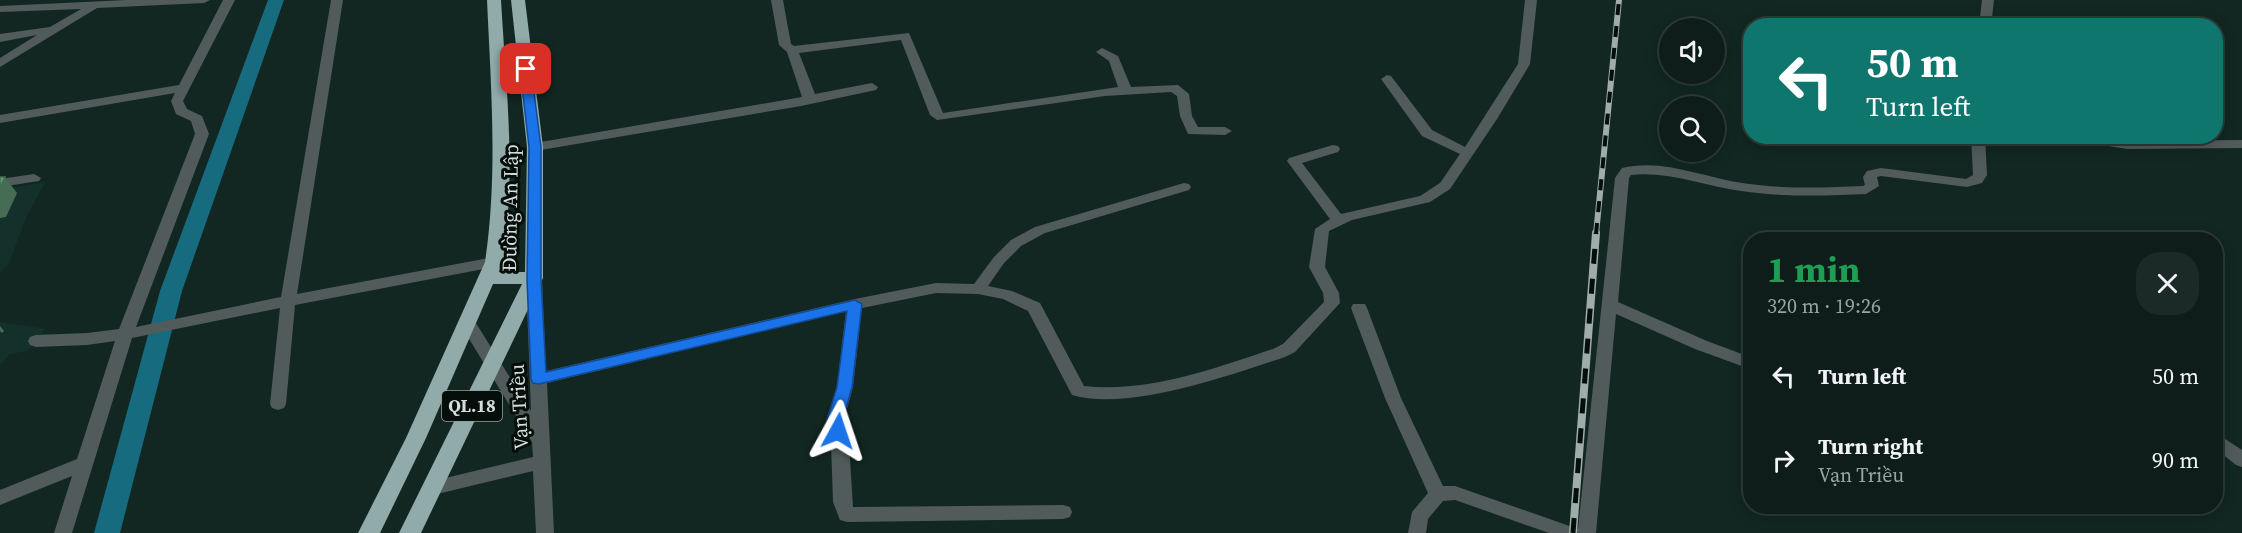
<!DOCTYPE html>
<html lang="en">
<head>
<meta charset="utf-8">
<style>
  body { margin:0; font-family:"Source Serif 4",serif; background:#1c2a27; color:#f1f3f6; height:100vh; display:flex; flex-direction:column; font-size:22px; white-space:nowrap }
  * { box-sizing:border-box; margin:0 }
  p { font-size:20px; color:#9ba2a2 }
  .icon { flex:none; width:33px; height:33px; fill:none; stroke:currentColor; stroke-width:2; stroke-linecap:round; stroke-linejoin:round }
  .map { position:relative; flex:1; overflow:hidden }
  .panel { position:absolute; left:1743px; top:232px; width:480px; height:282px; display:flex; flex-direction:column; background:#0e1d1a; border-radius:24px; box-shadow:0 3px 15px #0003,0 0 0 2px #2e3b39 }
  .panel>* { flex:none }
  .guide { position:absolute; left:1743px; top:18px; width:480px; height:126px; border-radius:24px; box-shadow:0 3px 15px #0003,0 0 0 2px #2e3b39; background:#0f766e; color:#fff; overflow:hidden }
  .controls { position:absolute; left:1659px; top:18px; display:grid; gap:12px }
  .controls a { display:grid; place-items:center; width:66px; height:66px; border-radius:50%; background:#0e1d1a; box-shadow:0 3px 15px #0003,0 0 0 2px #2e3b39; font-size:30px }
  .pin { position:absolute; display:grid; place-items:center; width:51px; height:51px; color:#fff; margin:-26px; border-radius:12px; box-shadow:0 3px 9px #0006 }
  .me { position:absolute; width:66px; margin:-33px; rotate:5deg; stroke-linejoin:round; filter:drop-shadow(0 0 4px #0008) }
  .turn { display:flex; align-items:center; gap:21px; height:126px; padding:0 24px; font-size:27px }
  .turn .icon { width:78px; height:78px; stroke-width:2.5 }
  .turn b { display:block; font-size:42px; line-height:51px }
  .round { display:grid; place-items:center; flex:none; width:63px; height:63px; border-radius:24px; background:#1c2a27 }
  .summary { display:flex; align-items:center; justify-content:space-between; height:102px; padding:0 24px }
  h1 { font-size:36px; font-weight:700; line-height:45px; color:#1e9e55 }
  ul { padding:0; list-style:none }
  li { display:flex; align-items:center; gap:18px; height:84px; padding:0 24px }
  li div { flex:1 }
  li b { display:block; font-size:22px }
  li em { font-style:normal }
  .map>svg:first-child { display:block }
  .built { fill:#13312a }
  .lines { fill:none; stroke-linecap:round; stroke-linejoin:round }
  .canal { fill:#176b7f; fill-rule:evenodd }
  .minor { fill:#515b5b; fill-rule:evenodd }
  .highway { fill:#91aaaa; fill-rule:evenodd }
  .rail-far1-casing { stroke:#9eada9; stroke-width:6 }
  .rail-casing { stroke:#9eada9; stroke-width:8 }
  .rail-far1 { stroke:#060e0b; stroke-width:4; stroke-dasharray:11; stroke-linecap:butt }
  .rail { stroke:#060e0b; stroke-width:5; stroke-dasharray:15; stroke-linecap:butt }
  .shaded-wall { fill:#456d54 }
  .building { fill:#639c78; stroke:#456d54; stroke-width:1.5 }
  .route { fill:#1a73e8; stroke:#114b97; stroke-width:1.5 }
  .labels { text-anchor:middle; stroke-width:6; stroke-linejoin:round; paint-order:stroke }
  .shield { fill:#060e0b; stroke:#94a09c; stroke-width:1.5 }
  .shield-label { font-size:18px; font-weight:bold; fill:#d1deda }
  .street-label { font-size:20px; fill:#d1deda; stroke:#060e0b }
</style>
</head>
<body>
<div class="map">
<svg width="2242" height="533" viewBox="0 0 2242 533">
  <rect width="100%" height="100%" fill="#122722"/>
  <g class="built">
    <path d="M 45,182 L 26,218 L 9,263 L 0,273 L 0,190 Z"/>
    <path d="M 0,322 L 45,329 L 27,351 L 10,354 L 0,365 Z"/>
  </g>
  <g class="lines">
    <path class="canal" d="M 268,0 L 284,0 L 182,291 L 120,533 L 94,533 L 160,291 Z"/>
    <g class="minor">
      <path d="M 127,0 L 210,0 L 204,3 L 97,8 L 0,67 L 0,58 L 37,35 L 0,42 L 0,34 L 50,27 L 81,9 L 0,12 L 0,6 Z"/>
      <path d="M 223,0 L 235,0 L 183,101 L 187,109 L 202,116 L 209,134 L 136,327 L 281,297 L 331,0 L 343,0 L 297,294 L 494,257 L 501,262 L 494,267 L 295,305 L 286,404 L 284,408 L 278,410 L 272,408 L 270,404 L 280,308 L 132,338 L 72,533 L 54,533 L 72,476 L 0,505 L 0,490 L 77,459 L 115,341 L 87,345 L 36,347 L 30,345 L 28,341 L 30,337 L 36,335 L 87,333 L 119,329 L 195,134 L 191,121 L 176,114 L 171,101 L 175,93 L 0,123 L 0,115 L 179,85 Z"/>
      <path d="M 771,0 L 783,0 L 791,44 L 794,46 L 909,33 L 943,113 L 1118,87 L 1109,61 L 1096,52 L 1102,48 L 1118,56 L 1131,87 L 1178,85 L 1189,94 L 1192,116 L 1198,127 L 1225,127 L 1232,131 L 1225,135 L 1188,134 L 1180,116 L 1177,96 L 1171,92 L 1105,96 L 937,120 L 930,115 L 901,40 L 799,53 L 815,94 L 872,83 L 878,87 L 876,90 L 801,106 L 535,151 L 528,147 L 535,143 L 802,97 L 787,52 L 779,45 Z"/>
      <path d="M 1525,0 L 1537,0 L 1530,64 L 1497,119 L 1450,189 L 1430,202 L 1352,220 L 1329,231 L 1325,267 L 1339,293 L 1340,303 L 1295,352 L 1285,357 C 1230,375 1128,412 1072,395 L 1028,311 L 1003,299 L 978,294 L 936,293 L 862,308 L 853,387 L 844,420 L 849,443 L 853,507 L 1063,505 L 1070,507 L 1072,512 L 1070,517 L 1063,519 L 847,522 L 840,520 L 833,502 L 831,443 L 826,420 L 837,387 L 846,311 L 547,383 L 554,533 L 536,533 L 533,471 L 433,495 L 427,493 L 424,488 L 427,483 L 433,481 L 533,457 L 532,442 L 460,324 L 462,320 L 474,320 L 531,411 L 526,278 L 534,273 L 542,278 L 546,371 L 855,299 L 936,283 L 974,284 L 994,257 L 1011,240 L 1035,227 L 1184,183 L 1189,184 L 1191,187 L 1189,190 L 1045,233 L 1021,246 L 1004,263 L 988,286 L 1012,291 L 1040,303 L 1084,386 C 1148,393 1213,369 1273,349 L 1283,344 L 1324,302 L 1323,293 L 1309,267 L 1315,229 L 1330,219 L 1287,161 L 1289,158 L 1333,145 L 1338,146 L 1340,149 L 1338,152 L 1302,163 L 1341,214 L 1420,196 L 1440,183 L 1460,154 L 1422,136 L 1381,79 L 1387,75 L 1391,76 L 1432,130 L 1465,147 L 1518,64 Z"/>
      <path d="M 1982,0 L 1994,0 L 1991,26 L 1979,26 Z"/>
      <path d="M 1971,136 L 1985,136 L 1987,175 L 1982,183 L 1967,187 L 1881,176 L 1877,177 L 1879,186 L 1866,194 C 1824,196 1782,197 1741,191 C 1704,186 1669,171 1631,175 L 1629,178 L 1618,302 L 1707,341 L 1750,357 L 1750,369 L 1695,349 L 1616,314 L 1596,533 L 1549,533 L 1455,500 L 1443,501 L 1428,519 L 1426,533 L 1408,533 L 1412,512 L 1428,493 L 1385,398 L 1351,308 L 1353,304 L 1365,304 L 1367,308 L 1401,398 L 1443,486 L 1455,486 L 1578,529 L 1615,178 L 1622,168 C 1662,158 1703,177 1742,183 C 1782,189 1822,188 1863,186 L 1865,185 L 1863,177 L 1867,171 L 1881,168 L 1966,179 L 1973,175 Z"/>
      <path d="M 2066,136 L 2099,136 L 2127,141 L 2242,140 L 2242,148 L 2127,149 L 2072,140 Z"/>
      <path d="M 34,174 L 41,178 L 39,181 L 0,187 L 0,179 Z"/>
      <path d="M 2216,433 L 2242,450 L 2242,467 L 2236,465 L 2216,449 Z"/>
    </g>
    <path class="highway" d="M 487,0 L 501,0 C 505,71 513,142 508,213 C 507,233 507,254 499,272 L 525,272 L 527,147 L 511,0 L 525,0 L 543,147 L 543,278 L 421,533 L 399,533 L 522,284 L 493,284 L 426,438 L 380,533 L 358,533 L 406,438 L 485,262 C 498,175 491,88 487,0 Z"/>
    <g class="rail-far1-casing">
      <path id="rail-far1" d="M 1596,234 L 1619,0"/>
    </g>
    <g class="rail-casing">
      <path id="rail" d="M 1573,533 L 1596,233"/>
    </g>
    <use href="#rail-far1" class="rail-far1"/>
    <use href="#rail" class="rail"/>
  </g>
  <g class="shaded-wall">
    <path d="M 5,177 L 17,193 L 6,217 L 0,218 L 0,187 Z"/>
    <path d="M 0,326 L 4,331 L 2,333 L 0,331 Z"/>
  </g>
  <path class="building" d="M 0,177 L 5,177 L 0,187 Z"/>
  <path class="route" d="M 526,66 L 531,69 L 541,147 L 541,279 L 546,372 L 855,300 L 862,304 L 852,387 L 843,420 L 845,431 L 843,435 L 832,435 L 827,420 L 837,387 L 847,311 L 539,384 L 533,383 L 531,379 L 527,279 L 529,147 L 520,69 Z"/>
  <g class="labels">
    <rect class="shield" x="442" y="391" width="60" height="30" rx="4.5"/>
    <g class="shield-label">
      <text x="472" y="412">QL.18</text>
    </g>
    <g class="street-label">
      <text transform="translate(510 208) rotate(-89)" y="7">Đường An Lập</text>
      <text transform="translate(519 407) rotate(-93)" y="7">Vạn Triều</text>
    </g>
  </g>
</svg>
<div class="controls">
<a><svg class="icon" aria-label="sound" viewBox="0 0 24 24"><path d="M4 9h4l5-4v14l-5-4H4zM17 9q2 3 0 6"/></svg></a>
<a><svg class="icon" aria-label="search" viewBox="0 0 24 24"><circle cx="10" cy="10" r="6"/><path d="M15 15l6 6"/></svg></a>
</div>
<div class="pin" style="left:526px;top:69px;background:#d93025"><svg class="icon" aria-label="arrive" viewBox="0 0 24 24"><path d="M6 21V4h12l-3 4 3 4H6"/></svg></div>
<svg class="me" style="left:838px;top:431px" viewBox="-20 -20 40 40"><path d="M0-17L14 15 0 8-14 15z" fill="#1a73e8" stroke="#fff" stroke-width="4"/></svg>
<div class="guide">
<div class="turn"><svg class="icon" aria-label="left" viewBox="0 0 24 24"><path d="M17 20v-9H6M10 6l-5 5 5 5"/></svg><div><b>50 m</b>Turn left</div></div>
</div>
<section class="panel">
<div class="summary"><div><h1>1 min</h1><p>320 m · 19:26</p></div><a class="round"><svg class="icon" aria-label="close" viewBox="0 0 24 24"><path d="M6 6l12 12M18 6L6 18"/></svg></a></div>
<ul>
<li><svg class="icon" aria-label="left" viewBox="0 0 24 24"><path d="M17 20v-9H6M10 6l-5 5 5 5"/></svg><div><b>Turn left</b></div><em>50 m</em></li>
<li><svg class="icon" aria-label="right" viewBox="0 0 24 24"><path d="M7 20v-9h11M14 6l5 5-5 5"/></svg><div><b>Turn right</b><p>Vạn Triều</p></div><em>90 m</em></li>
</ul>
</section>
</div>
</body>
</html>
